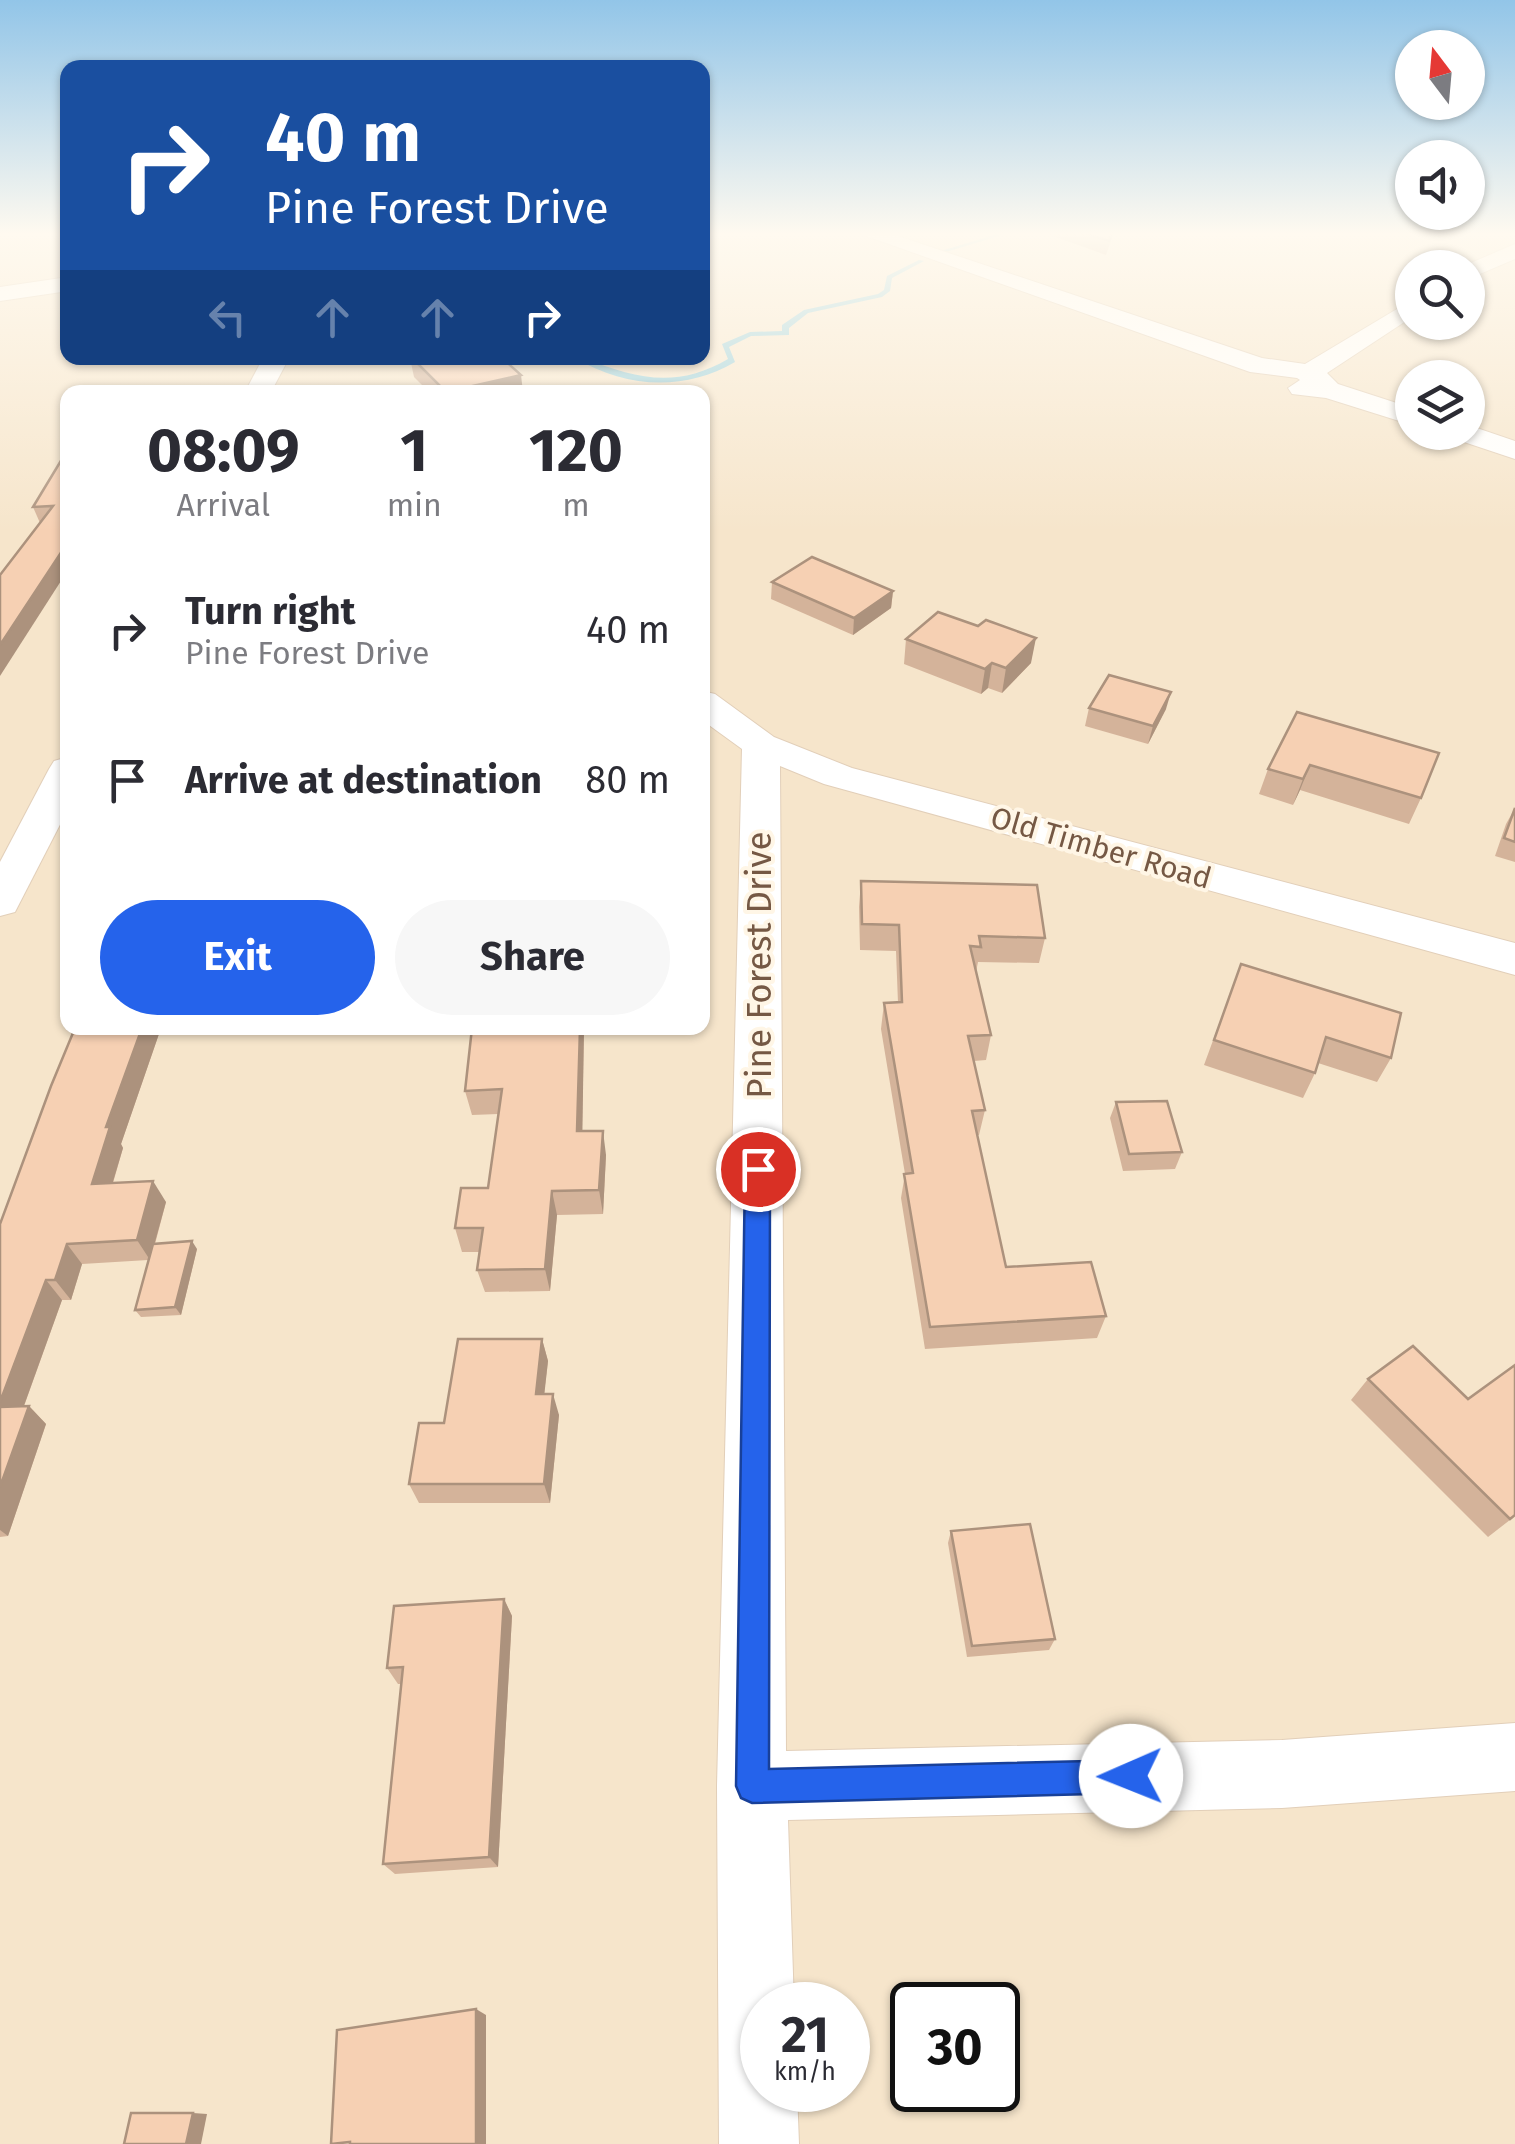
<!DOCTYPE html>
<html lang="en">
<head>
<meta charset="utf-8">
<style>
  body { margin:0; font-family:"Fira Sans",sans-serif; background:#f7f7f7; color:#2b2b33; height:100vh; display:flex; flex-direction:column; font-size:38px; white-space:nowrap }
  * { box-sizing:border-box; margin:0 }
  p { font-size:32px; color:#7c7c81 }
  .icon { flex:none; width:55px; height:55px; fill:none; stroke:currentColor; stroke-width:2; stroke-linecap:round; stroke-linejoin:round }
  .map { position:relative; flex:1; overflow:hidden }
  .details { position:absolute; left:60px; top:385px; width:650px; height:650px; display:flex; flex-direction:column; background:#fff; border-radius:20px; box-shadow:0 2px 8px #0004 }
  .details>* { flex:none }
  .guide { position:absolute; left:60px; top:60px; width:650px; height:305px; border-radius:20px; box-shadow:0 2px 8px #0004; background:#1a4fa0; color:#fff; overflow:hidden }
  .needle { width:65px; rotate:344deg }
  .tools { position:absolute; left:1395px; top:30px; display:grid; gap:20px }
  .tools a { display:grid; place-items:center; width:90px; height:90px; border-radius:50%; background:#fff; box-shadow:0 2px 8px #0004; font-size:50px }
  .speed { position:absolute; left:740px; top:1982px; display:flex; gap:20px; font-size:50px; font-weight:700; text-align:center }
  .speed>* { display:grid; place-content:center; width:130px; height:130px; border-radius:50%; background:#fff; box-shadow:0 2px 8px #0004; line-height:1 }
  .speed small { font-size:25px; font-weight:400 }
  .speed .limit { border:5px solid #111; border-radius:15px; background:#fff; color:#111 }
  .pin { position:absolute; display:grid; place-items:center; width:85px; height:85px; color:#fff; margin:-42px; border:5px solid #fff; border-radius:50%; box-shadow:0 2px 10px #0007 }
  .me { position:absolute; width:110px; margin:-55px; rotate:269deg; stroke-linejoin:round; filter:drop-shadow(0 0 8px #0008) }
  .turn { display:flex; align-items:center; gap:35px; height:210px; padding:0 40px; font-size:45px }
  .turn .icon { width:130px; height:130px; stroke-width:2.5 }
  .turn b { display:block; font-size:70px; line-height:85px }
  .lanes { display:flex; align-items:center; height:95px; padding:0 40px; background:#0003; justify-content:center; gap:50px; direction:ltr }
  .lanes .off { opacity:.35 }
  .eta { display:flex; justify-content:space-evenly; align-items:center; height:170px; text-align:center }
  .eta b { font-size:60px; font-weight:700; line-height:70px }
  .button { display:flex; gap:20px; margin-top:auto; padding:20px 40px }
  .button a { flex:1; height:115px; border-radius:60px; background:#2563eb; color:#fff; font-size:40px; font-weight:700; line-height:115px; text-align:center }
  .button a+a { background:#f7f7f7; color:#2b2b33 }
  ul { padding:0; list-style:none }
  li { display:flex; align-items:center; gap:30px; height:150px; padding:0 40px }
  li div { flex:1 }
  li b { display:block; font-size:38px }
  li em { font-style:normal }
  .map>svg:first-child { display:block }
  .residential { fill:#f6e5cb; fill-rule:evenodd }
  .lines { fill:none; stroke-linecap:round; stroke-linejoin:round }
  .stream { fill:#96cedb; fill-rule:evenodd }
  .minor-casing { stroke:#e2cfb9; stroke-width:2 }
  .minor { fill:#fff; fill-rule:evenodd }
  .wall { fill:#d4b39a }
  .shaded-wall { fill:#ac927d }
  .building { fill:#f6d0b3; stroke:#ac927d; stroke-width:2.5 }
  .route { fill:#2563eb; stroke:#184099; stroke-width:2.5 }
  .labels { text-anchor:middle; stroke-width:8; stroke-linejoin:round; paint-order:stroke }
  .street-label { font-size:30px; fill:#755844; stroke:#fff6e6 }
  .near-street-label { font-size:35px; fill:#755844; stroke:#fff6e6 }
</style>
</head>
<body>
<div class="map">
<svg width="1515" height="2144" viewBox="0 0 1515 2144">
  <rect width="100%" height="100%" fill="#fef3de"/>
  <path class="residential" d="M 0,232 L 67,232 L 68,358 L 702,358 L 703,232 L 1515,232 L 1515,2144 L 0,2144 ZM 1412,268 L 1468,268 L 1468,322 L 1412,322 ZM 1412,378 L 1468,378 L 1468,432 L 1412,432 ZM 68,392 L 702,392 L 702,1028 L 68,1028 ZM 762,2005 L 848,2005 L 848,2090 L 762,2090 ZM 912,2005 L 998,2005 L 998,2090 L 912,2090 Z"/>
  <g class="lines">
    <g class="stream">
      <path d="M 1004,232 L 1012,232 L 946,252 L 941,251 Z"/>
      <path d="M 919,260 L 924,261 L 892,278 L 890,291 L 882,297 L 808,313 L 789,328 L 789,335 L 751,336 L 729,347 L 735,362 C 683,392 626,388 575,358 L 584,358 C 636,379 677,389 728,359 L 722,344 L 750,332 L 782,331 L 782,325 L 804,310 L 878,294 L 884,290 L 887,276 Z"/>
    </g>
    <g class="minor-casing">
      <g id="minor">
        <path d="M 855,232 L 886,232 L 1262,358 L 1305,364 L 1412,300 L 1412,317 L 1327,373 L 1338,384 L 1412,408 L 1412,425 L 1326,398 L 1292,394 L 1288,388 L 1300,380 L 1297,378 L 1250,372 Z"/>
        <path d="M 1515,244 L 1515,259 L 1468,279 L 1468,268 L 1459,268 Z"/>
        <path d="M 68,277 L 68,291 L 0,301 L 0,287 Z"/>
        <path d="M 263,358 L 289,358 L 271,392 L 245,392 Z"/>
        <path d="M 1468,425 L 1515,441 L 1515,459 L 1452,438 L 1448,432 L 1468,432 Z"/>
        <path d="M 702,691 L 715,694 L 774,737 L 852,768 L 1515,943 L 1515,975 L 824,784 L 780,766 L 786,1751 L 1282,1740 L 1515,1723 L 1515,1791 L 1282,1808 L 788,1820 L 794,2005 L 762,2005 L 762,2090 L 797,2090 L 799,2144 L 719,2144 L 717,1786 L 742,749 L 702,720 Z"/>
        <path d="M 68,757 L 68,809 L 15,912 L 0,916 L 0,862 L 49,769 L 54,761 Z"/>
      </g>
    </g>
    <use href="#minor" class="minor"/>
  </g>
  <g class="wall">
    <path d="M 1042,232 L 1114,232 L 1106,255 Z"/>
    <path d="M 410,358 L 502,358 L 523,392 L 429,392 L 414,377 Z"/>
    <path d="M 68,449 L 68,570 L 40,523 L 33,507 Z"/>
    <path d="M 772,582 L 893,591 L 891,608 L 853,635 L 771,599 Z"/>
    <path d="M 906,639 L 1031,663 L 1002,693 L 988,688 L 981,694 L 904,664 Z"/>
    <path d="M 1089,708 L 1166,709 L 1148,744 L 1085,726 Z"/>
    <path d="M 1297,712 L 1421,798 L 1409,824 L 1300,790 L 1293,805 L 1259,794 L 1268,769 Z"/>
    <path d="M 1515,808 L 1515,862 L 1495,856 L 1506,824 Z"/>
    <path d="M 861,881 L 1045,938 L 1039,963 L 978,962 L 976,972 L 991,1035 L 986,1060 L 974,1061 L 985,1110 L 979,1135 L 977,1135 L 1006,1267 L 1106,1316 L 1097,1338 L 925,1349 L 901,1198 L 905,1174 L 881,1029 L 884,1003 L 898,1003 L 896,951 L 860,950 L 859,907 Z"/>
    <path d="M 1241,964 L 1391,1058 L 1377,1082 L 1318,1063 L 1315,1073 L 1303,1098 L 1204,1065 Z"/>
    <path d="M 75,1028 L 161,1028 L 121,1144 L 123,1148 L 113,1183 L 166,1202 L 155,1244 L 197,1249 L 181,1315 L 141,1317 L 135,1310 L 148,1260 L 82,1264 L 71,1300 L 62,1300 L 24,1406 L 29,1406 L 46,1424 L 8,1536 L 0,1537 L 0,1224 Z"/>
    <path d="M 472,1028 L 584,1028 L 582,1131 L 606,1155 L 603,1214 L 557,1215 L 550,1291 L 485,1292 L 477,1270 L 480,1252 L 462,1252 L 455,1228 L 488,1188 L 498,1114 L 472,1115 L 465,1091 Z"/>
    <path d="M 1116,1102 L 1182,1152 L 1175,1169 L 1123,1171 L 1110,1118 Z"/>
    <path d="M 542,1339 L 548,1361 L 544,1394 L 559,1415 L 550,1503 L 419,1503 L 409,1484 L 444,1423 Z"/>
    <path d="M 1368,1379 L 1515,1516 L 1488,1537 L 1351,1400 Z"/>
    <path d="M 951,1531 L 1055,1639 L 1049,1650 L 967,1657 L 948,1543 Z"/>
    <path d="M 504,1599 L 512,1616 L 498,1867 L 395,1874 L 383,1864 L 402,1684 L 398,1684 L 387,1668 Z"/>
  </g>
  <g class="shaded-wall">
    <path d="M 521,375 L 523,392 L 446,392 Z"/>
    <path d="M 706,537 L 707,554 L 702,556 L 702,539 Z"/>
    <path d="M 68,542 L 68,570 L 0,676 L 0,645 Z"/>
    <path d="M 893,591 L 891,608 L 853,635 L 854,618 Z"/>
    <path d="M 1036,638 L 1031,663 L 1002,693 L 1006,668 Z"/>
    <path d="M 992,663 L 988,688 L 981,694 L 985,669 Z"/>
    <path d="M 1171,692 L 1166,709 L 1148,744 L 1153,726 Z"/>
    <path d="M 1310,765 L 1300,790 L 1293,805 L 1303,779 Z"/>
    <path d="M 142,1028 L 161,1028 L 121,1144 L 123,1148 L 106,1205 L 92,1184 L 106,1127 Z"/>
    <path d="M 580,1028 L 584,1028 L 582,1155 L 577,1131 Z"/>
    <path d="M 603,1131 L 606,1155 L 603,1214 L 599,1190 Z"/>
    <path d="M 153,1181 L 166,1202 L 150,1260 L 137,1240 Z"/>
    <path d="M 552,1191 L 557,1215 L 550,1291 L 545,1269 Z"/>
    <path d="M 192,1241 L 197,1249 L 181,1315 L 175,1307 Z"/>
    <path d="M 67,1244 L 82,1264 L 71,1300 L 55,1280 Z"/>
    <path d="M 46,1280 L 62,1300 L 17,1425 L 0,1408 L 0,1402 Z"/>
    <path d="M 542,1339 L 548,1361 L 542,1415 L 536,1394 Z"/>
    <path d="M 553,1394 L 559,1415 L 550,1503 L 544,1484 Z"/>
    <path d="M 29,1406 L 46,1424 L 8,1536 L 0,1530 L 0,1487 Z"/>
    <path d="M 504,1599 L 512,1616 L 498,1867 L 489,1857 Z"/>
    <path d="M 476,2009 L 486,2015 L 486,2144 L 476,2144 Z"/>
    <path d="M 193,2113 L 207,2114 L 201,2144 L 186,2144 Z"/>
  </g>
  <g class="building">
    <path d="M 1082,232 L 1112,232 L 1109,241 Z"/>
    <path d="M 412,358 L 502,358 L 521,375 L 446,392 Z"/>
    <path d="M 68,449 L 68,542 L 0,645 L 0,575 L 53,506 L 33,507 Z"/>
    <path d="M 812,557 L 893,591 L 854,618 L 772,582 Z"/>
    <path d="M 938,612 L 978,626 L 986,620 L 1036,638 L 1006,668 L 992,663 L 985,669 L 906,639 Z"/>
    <path d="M 1109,675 L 1171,692 L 1153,726 L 1089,708 Z"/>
    <path d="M 1297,712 L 1439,753 L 1421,798 L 1310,765 L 1303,779 L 1268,769 Z"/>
    <path d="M 1515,808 L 1515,842 L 1504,838 Z"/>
    <path d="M 861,881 L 1037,885 L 1045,938 L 979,936 L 981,947 L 970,946 L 991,1035 L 968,1036 L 985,1110 L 972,1111 L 1006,1267 L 1091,1262 L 1106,1316 L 930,1327 L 904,1174 L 913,1173 L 884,1003 L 902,1002 L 899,925 L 862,924 Z"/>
    <path d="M 1241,964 L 1401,1013 L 1391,1058 L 1326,1037 L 1315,1073 L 1214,1040 Z"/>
    <path d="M 75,1028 L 142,1028 L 106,1127 L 110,1127 L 92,1184 L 153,1181 L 137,1240 L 67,1244 L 55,1280 L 46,1280 L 0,1402 L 0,1224 L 51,1086 Z"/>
    <path d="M 472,1028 L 580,1028 L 577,1131 L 603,1131 L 599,1190 L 552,1191 L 545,1269 L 477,1270 L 483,1228 L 455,1228 L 461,1188 L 488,1188 L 502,1089 L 465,1091 Z"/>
    <path d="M 1167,1101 L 1182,1152 L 1129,1154 L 1116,1102 Z"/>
    <path d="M 192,1241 L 175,1307 L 135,1310 L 153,1244 Z"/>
    <path d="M 458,1339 L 542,1339 L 536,1394 L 553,1394 L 544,1484 L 409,1484 L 419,1423 L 444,1423 Z"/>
    <path d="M 1413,1346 L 1468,1399 L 1515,1365 L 1515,1515 L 1510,1519 L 1368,1379 Z"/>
    <path d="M 29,1406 L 0,1487 L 0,1407 Z"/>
    <path d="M 1030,1524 L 1055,1639 L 972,1646 L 951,1531 Z"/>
    <path d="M 504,1599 L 489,1857 L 383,1864 L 403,1667 L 387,1668 L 394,1606 Z"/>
    <path d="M 476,2009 L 476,2144 L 350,2144 L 350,2142 L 331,2144 L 337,2030 Z"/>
    <path d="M 131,2113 L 193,2113 L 186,2144 L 124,2144 Z"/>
  </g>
  <linearGradient id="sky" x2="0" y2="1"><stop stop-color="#92c5e8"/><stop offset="0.44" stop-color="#fffaf0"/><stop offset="1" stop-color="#fffaf0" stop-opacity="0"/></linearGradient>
  <rect width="1515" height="532" fill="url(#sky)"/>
  <path class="route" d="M 758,1159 L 770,1169 L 769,1769 L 1131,1760 L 1142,1765 L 1147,1776 L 1142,1788 L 1131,1793 L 752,1803 L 741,1798 L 736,1786 L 745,1169 Z"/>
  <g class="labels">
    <g class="street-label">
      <text transform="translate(1101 848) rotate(16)" y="10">Old Timber Road</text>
    </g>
    <g class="near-street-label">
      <text transform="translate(759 965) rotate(-90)" y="12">Pine Forest Drive</text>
    </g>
  </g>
</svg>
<div class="tools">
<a><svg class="needle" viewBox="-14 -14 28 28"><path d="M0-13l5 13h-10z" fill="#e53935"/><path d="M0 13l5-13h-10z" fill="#7c7c81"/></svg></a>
<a><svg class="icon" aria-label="sound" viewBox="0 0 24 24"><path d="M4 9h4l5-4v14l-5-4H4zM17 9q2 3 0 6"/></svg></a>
<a><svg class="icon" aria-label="search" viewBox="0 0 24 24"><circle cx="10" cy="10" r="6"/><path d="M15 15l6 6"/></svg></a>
<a><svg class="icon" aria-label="layers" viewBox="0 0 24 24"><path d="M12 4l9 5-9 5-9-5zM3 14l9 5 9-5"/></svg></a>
</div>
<div class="speed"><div>21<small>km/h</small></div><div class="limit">30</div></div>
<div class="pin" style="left:758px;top:1169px;background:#d93025"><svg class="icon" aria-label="arrive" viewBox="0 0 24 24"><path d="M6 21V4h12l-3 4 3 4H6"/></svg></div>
<svg class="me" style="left:1131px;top:1776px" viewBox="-20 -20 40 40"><circle r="19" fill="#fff"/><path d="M0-13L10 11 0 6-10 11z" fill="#2563eb"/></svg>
<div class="guide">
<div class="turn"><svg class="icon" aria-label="right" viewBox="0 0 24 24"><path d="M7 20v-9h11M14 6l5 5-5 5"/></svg><div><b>40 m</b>Pine Forest Drive</div></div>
<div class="lanes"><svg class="icon off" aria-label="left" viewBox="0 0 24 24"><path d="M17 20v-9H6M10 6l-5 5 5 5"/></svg><svg class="icon off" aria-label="ahead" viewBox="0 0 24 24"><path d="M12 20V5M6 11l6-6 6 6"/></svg><svg class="icon off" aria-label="ahead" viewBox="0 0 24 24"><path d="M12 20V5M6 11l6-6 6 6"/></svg><svg class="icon" aria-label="right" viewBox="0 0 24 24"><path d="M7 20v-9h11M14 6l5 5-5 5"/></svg></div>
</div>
<section class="details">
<div class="eta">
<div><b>08:09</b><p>Arrival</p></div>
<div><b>1</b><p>min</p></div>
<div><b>120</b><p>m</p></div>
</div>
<ul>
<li><svg class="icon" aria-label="right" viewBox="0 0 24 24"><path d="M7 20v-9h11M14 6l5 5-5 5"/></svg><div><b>Turn right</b><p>Pine Forest Drive</p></div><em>40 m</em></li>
<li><svg class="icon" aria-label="arrive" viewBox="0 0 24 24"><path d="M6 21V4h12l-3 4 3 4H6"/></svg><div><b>Arrive at destination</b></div><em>80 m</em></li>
</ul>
<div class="button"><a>Exit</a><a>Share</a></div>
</section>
</div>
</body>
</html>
